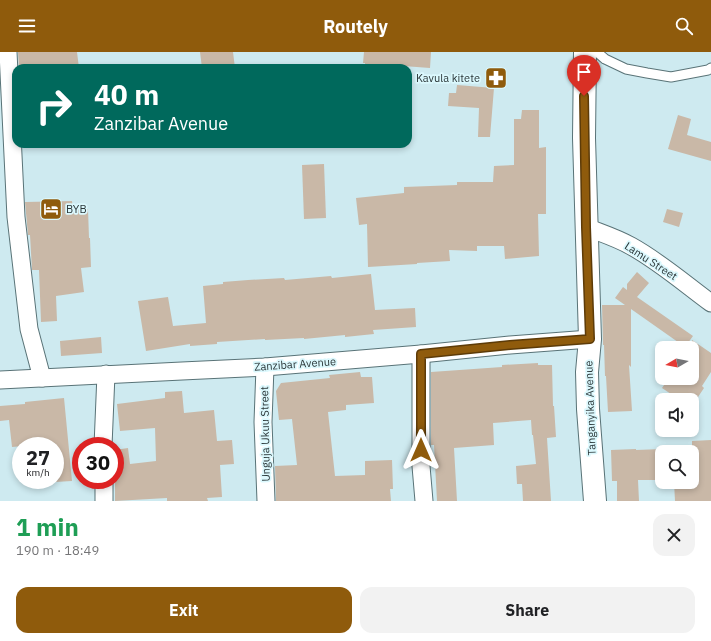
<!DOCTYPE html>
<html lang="en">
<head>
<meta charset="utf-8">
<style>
  body { margin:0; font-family:"IBM Plex Sans",sans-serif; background:#f2f2f2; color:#202124; height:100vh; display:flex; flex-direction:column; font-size:15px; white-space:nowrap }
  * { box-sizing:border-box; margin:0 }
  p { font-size:13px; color:#757577 }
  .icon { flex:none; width:22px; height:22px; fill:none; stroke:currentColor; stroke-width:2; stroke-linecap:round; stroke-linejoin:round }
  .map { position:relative; height:449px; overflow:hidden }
  .panel { display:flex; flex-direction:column; background:#fff; flex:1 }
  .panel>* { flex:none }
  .guide { position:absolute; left:12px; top:12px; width:400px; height:84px; border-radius:12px; box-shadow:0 2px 6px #0003; background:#00695c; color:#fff; overflow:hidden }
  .needle { width:26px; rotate:260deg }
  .tools { position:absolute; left:655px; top:289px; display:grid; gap:8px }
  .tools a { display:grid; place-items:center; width:44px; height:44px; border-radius:8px; background:#fff; box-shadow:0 2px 6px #0003; font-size:20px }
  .speed { position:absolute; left:12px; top:385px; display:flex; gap:8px; font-size:20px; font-weight:700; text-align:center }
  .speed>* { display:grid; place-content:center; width:52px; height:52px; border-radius:50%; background:#fff; box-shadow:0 2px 6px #0003; line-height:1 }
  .speed small { font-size:10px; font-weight:400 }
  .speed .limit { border:6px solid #d22; background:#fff; color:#111 }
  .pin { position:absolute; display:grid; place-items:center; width:34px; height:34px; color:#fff; margin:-41px -17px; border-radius:50% 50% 50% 0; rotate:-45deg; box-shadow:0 0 4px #0007 }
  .pin .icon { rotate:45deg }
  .me { position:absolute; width:44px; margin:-22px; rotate:0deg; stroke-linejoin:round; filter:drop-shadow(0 0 3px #0008) }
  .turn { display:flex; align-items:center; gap:14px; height:84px; padding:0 16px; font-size:18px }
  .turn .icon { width:52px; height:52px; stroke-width:2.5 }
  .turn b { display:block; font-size:28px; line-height:34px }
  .round { display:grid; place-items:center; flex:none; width:42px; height:42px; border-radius:12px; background:#f2f2f2 }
  .headline { display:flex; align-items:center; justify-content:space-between; height:68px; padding:0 16px }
  h1 { font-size:24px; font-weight:800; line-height:30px; color:#1e9e55 }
  .cta { display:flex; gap:8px; margin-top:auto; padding:8px 16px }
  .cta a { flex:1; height:46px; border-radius:12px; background:#8f5b0c; color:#fff; font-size:16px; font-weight:800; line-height:46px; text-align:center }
  .cta a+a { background:#f2f2f2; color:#202124 }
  header { display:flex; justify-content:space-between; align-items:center; height:52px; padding:0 16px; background:#8f5b0c; color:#fff; font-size:18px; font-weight:800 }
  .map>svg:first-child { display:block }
  .building { fill:#c9b8a7 }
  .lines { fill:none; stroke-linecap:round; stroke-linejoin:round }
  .lane-casing { stroke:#597377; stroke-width:11 }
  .street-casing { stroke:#597377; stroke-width:19 }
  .secondary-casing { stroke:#597377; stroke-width:24 }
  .lane { stroke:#fff; stroke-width:9 }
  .street { stroke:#fff; stroke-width:17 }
  .secondary { stroke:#fff; stroke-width:22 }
  .route-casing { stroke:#5d3b08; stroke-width:10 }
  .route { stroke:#8f5b0c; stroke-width:7 }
  .labels { text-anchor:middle; stroke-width:3.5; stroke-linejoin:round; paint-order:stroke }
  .poi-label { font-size:11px; fill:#2b3739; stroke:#dbf8fd; text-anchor:end }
  .street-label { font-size:11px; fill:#2b3739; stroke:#dbf8fd }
</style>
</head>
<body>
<header><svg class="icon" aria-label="menu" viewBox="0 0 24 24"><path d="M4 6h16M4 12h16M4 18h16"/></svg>Routely<svg class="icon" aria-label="search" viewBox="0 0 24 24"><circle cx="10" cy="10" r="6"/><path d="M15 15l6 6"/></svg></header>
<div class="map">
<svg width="711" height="449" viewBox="0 0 711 449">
  <rect width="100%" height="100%" fill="#ceeaf0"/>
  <g class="building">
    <path d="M 18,0 L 77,0 L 79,16 L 19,16 Z"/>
    <path d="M 200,0 L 233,0 L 235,16 L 202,16 Z"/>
    <path d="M 364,0 L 431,0 L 430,16 L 390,13 L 390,16 L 365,14 L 365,11 L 363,11 Z"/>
    <path d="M 457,33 L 494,36 L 490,85 L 478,85 L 479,56 L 448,54 L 449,41 L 456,41 Z"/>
    <path d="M 522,58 L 539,58 L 539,96 L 546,95 L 546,162 L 538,162 L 539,204 L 505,207 L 504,194 L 477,194 L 477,199 L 449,198 L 450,209 L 417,211 L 417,212 L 368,215 L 367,172 L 359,173 L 356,146 L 404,141 L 404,135 L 457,133 L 457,130 L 493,130 L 494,114 L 514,113 L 514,67 L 521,67 Z"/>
    <path d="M 678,63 L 691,67 L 687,83 L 711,90 L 711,109 L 668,97 Z"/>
    <path d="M 324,112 L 326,166 L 304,167 L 302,113 Z"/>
    <path d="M 72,149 L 73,157 L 88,157 L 89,186 L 90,186 L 91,215 L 81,216 L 84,240 L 56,244 L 57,269 L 41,270 L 39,218 L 32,218 L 30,183 L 28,183 L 25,150 Z"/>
    <path d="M 667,157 L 683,161 L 679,175 L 663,170 Z"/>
    <path d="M 637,220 L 649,231 L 637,245 L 693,284 L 685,295 L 631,257 L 631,315 L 629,313 L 632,359 L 608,360 L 606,324 L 605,324 L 604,293 L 603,293 L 602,253 L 625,253 L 615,246 L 623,235 L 627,238 L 627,232 Z"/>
    <path d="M 371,222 L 375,258 L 415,256 L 416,275 L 373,278 L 374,282 L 345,285 L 345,283 L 304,287 L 304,286 L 265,288 L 265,287 L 217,290 L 217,292 L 190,294 L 190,292 L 146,299 L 138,249 L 168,245 L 173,274 L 206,271 L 203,234 L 223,232 L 223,230 L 248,228 L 284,226 L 285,228 L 331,224 L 332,226 Z"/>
    <path d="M 101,285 L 102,301 L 61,304 L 60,289 Z"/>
    <path d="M 692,288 L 711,301 L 711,320 L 702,334 L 704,336 L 696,348 L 692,349 L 692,348 L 680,348 L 662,336 L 669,326 L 692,326 Z"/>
    <path d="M 538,311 L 538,313 L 552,313 L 553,354 L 554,354 L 556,385 L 547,386 L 551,449 L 523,449 L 522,432 L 517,432 L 516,414 L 536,412 L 533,383 L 532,383 L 531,368 L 493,371 L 494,393 L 454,396 L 457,449 L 437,449 L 434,393 L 431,393 L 431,320 L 502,315 L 502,313 Z"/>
    <path d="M 360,320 L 361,325 L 372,325 L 374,351 L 346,353 L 346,358 L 328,360 L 335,424 L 365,423 L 365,409 L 392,408 L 393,437 L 390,437 L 391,449 L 276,449 L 275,414 L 297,413 L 292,367 L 279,368 L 276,339 L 281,331 L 330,326 L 329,323 Z"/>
    <path d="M 182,339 L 184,361 L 214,358 L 217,389 L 232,388 L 234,412 L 220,413 L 222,445 L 207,446 L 208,449 L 167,449 L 167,446 L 115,449 L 115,398 L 128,396 L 130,412 L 156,409 L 155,376 L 120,379 L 117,352 L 165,346 L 165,340 Z"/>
    <path d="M 64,346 L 72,429 L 55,430 L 55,391 L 12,395 L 9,368 L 0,369 L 0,354 L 25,352 L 25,350 Z"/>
    <path d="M 711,388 L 711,449 L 675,449 L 674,430 L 692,430 L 692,389 Z"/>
    <path d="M 636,397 L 636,398 L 662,397 L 662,428 L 638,428 L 639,449 L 617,449 L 617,429 L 612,429 L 611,398 Z"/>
  </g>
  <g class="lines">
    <g class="lane-casing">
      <path id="lane" d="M 597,0 L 605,7 L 626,17 L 647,21 L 671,25 L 708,18 L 711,16"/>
    </g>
    <g class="street-casing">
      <g id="street">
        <path d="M 8,0 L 16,165 L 29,277 L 42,326"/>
        <path d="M 586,175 C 601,181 617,186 631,194 C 660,210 685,232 711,251"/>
        <path d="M 421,302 L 421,414 L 424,449"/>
        <path d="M 265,315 L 263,370 L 266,449"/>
        <path d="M 0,328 L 182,319 L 265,315 L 421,302 L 510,293 L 590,287"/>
        <path d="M 103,394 L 106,322"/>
        <path d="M 104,428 L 104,449"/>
      </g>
    </g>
    <g class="secondary-casing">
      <path id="secondary" d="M 585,0 L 584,86 L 590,287 L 587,320 L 588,357 L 595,449"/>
    </g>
    <use href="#lane" class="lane"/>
    <use href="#street" class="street"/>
    <use href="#secondary" class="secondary"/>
  </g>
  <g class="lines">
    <g class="route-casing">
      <path id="route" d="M 421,398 L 421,302 L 510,293 L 590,287 L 586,175 L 584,44"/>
    </g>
    <use href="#route" class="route"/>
  </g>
  <defs>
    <g id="pharmacy-square" transform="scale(1.15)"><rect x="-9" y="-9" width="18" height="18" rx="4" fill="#8f5b0c" stroke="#dbf8fd"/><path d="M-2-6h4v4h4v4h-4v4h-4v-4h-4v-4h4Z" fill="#fff"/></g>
    <g id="hotel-square" transform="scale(1.15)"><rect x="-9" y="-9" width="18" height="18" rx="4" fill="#8f5b0c" stroke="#dbf8fd"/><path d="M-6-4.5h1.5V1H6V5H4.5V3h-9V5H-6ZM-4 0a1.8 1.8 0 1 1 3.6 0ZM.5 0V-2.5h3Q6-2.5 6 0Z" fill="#fff"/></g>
  </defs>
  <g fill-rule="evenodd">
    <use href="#pharmacy-square" x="496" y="26"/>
    <use href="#hotel-square" x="51" y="157"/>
  </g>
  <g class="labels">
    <g class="poi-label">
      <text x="480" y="30">Kavula kitete</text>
      <text x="66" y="161" text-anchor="start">BYB</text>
    </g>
    <g class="street-label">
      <text transform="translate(651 209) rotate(33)" y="4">Lamu Street</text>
      <text transform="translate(295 312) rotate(-4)" y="4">Zanzibar Avenue</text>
      <text transform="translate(590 356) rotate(-92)" y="4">Tanganyika Avenue</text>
      <text transform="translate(265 382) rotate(-91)" y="4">Unguja Ukuu Street</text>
    </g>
  </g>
</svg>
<div class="tools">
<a><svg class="needle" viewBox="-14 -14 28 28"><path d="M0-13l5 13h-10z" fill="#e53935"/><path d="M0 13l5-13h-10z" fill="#757577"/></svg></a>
<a><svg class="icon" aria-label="sound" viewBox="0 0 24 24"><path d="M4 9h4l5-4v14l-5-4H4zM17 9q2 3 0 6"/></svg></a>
<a><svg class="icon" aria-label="search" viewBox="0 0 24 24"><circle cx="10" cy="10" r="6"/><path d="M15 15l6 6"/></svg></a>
</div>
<div class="speed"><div>27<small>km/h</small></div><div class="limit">30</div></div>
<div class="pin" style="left:584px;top:44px;background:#d93025"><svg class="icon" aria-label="arrive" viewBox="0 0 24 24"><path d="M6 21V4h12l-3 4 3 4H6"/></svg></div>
<svg class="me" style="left:421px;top:398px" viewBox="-20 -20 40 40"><path d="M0-17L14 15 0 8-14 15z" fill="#8f5b0c" stroke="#fff" stroke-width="4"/></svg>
<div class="guide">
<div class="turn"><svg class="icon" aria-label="right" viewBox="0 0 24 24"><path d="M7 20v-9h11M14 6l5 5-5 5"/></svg><div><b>40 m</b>Zanzibar Avenue</div></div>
</div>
</div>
<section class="panel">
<div class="headline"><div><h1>1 min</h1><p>190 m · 18:49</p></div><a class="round"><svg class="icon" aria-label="close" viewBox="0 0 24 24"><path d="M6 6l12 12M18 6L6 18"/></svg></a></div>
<div class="cta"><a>Exit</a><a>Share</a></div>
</section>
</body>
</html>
